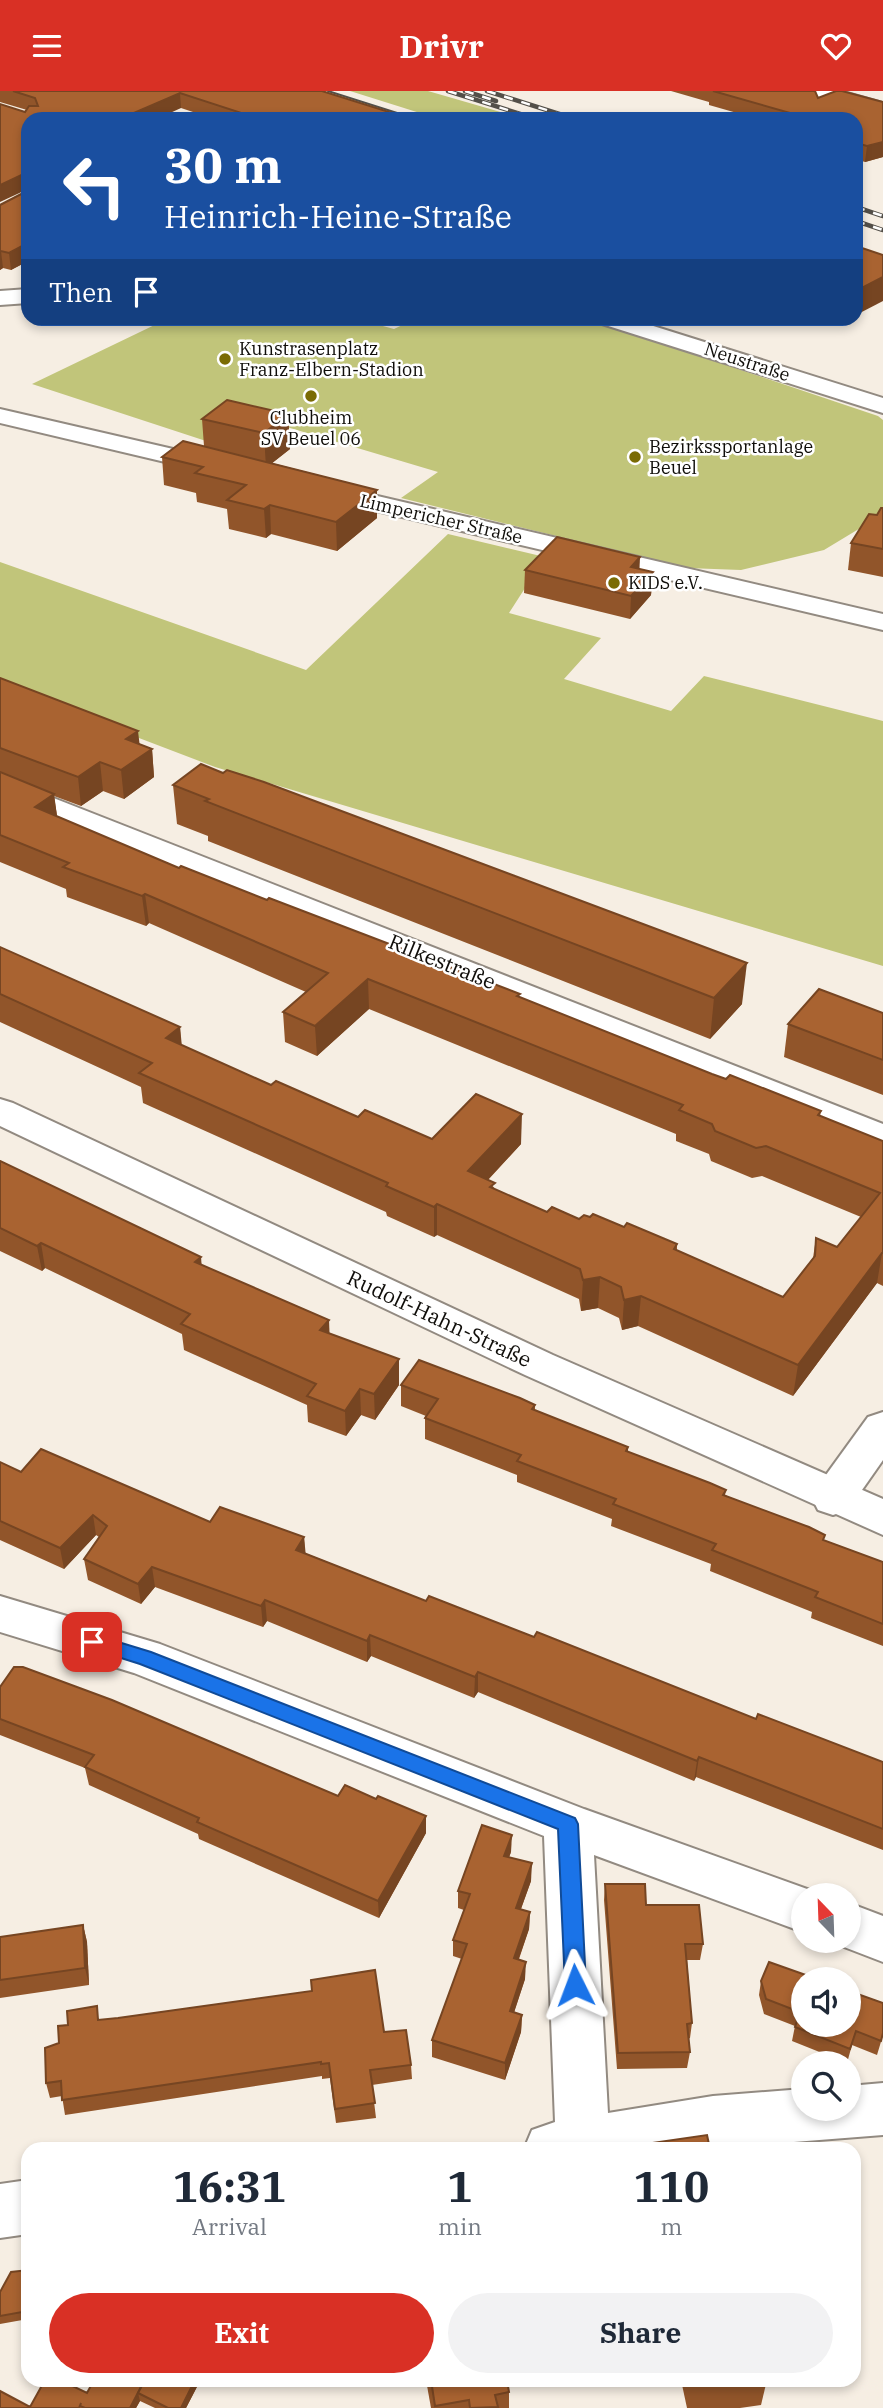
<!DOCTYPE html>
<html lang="en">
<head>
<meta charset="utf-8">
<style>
  body { margin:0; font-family:"IBM Plex Serif",serif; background:#f2f2f3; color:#1f2937; height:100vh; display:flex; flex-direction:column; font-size:26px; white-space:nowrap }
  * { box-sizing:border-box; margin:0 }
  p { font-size:23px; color:#747a83 }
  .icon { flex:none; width:38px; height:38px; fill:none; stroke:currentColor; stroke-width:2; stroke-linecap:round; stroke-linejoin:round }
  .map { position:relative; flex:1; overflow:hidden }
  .sheet { position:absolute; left:21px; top:2051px; width:840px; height:245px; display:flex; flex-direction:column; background:#fff; border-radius:21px; box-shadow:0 4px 10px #0003 }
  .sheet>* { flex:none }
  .top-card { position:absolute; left:21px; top:21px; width:842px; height:214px; border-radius:21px; box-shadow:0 4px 10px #0003; background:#1a4fa0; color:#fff; overflow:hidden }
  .needle { width:46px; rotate:337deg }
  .buttons { position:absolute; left:791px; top:1792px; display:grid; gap:14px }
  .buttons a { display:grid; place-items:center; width:70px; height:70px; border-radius:50%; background:#fff; box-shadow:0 4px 10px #0003; font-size:35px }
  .pin { position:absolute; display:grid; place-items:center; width:60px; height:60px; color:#fff; margin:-30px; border-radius:14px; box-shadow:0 4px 10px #0006 }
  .me { position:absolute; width:77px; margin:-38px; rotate:357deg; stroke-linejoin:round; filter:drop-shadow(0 0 5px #0008) }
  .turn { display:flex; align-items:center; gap:24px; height:147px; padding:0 28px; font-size:32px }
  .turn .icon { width:91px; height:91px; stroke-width:2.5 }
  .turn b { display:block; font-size:49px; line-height:60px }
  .then { display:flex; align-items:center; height:66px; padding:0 28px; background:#0003; gap:14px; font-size:26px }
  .eta { display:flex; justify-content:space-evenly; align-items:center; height:119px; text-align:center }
  .eta b { font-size:42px; font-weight:700; line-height:49px }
  .button { display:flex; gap:14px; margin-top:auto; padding:14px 28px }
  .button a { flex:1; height:80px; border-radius:42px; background:#d93025; color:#fff; font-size:28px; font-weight:700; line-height:80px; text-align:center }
  .button a+a { background:#f2f2f3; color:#1f2937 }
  header { display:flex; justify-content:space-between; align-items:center; height:91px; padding:0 28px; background:#d93025; color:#fff; font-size:32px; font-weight:700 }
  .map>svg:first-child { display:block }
  .green { fill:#c1c57a }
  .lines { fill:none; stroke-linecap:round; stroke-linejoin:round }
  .street-casing { stroke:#928a81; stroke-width:4 }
  .secondary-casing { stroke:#928a81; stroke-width:4 }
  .street { fill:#fff; fill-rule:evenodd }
  .secondary { fill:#fff; fill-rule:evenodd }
  .tram { stroke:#534f49; stroke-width:2 }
  .rail-casing { stroke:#534f49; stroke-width:4.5 }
  .rail { stroke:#fff; stroke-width:2.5; stroke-dasharray:9; stroke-linecap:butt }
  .wall { fill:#91552a }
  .shaded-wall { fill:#764522 }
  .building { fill:#a96331; stroke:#764522; stroke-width:2 }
  .route { fill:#1a73e8; stroke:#114b97; stroke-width:2 }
  .poi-dot { fill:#7a6b04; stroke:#fff; stroke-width:2.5 }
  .labels { text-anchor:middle; stroke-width:5; stroke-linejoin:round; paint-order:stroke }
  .far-poi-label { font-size:18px; fill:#0f0d09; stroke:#fff; text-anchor:start }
  .far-street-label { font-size:18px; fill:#0f0d09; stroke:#fff }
  .street-label { font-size:21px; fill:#0f0d09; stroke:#fff }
</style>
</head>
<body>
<header><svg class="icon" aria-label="menu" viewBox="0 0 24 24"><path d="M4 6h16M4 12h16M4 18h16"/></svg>Drivr<svg class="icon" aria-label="heart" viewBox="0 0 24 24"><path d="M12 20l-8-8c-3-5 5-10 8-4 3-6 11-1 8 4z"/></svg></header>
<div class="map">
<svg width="883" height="2317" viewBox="0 0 883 2317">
  <rect width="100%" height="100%" fill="#f6eee3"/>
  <g class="green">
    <path d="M 350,0 L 428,0 L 525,28 L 439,28 Z"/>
    <path d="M 167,228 L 357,228 L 394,238 L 415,228 L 589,228 L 878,325 L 883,329 L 883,419 L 867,433 L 824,459 L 741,479 L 687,477 L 401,407 L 438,381 L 250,325 L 206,350 L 32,293 Z"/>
    <path d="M 448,443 L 545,466 L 509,522 L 601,547 L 564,588 L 671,620 L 704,585 L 883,630 L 883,875 L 215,676 L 0,594 L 0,471 L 306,579 Z"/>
  </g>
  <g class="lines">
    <g class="street-casing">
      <g id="street">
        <path d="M 28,198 L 28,212 L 0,214 L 0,200 Z"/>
        <path d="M 599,228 L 631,228 L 883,307 L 883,322 L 602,233 Z"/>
        <path d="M 0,318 L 225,370 L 229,375 L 225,380 L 216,383 L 0,332 Z"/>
        <path d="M 326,393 L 883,523 L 883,539 L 317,406 L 313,401 L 317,396 Z"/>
        <path d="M 0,686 L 883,1033 L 883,1059 L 0,706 Z"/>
        <path d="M 883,1321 L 883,1369 L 848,1419 L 833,1424 L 818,1419 L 812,1407 L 818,1395 L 868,1326 Z"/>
        <path d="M 0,1505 L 160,1553 L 584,1718 L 821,1803 L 803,1804 L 803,1841 L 594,1764 L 608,2022 L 713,2005 L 803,1998 L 803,2018 L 849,2018 L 849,1995 L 883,1992 L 883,2044 L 706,2058 L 524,2058 L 532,2039 L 555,2031 L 544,1745 L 134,1582 L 0,1541 Z"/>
        <path d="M 849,1812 L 883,1825 L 883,1871 L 831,1851 L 849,1850 Z"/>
        <path d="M 28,2089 L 28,2143 L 0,2147 L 0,2093 Z"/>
      </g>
    </g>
    <g class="secondary-casing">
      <g id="secondary">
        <path d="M 810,0 L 840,0 L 883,12 L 883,24 L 812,4 Z"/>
        <path d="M 0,1008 L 13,1012 L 553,1264 L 883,1408 L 883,1444 L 525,1284 L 0,1035 Z"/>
      </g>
    </g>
    <use href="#street" class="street"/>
    <use href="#secondary" class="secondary"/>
    <path class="tram" d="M 328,0 L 416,28"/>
    <g class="rail-casing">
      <g id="rail">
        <path d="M 448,0 L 536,28"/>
        <path d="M 465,0 L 496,10"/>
        <path d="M 487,0 L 575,28"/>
        <path d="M 856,116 L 883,125"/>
        <path d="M 856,130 L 883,139"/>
      </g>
    </g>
    <use href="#rail" class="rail"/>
  </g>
  <g class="wall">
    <path d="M 0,0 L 322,0 L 402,25 L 402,28 L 214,28 L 181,17 L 28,28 L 28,170 L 11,179 L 3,177 L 0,179 L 0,114 L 27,100 L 25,21 L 27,19 L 0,11 Z"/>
    <path d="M 671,0 L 815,0 L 818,7 L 883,11 L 883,66 L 865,71 L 856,68 L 856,28 L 758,28 L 709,14 L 709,11 Z"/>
    <path d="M 288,323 L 290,358 L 272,372 L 377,399 L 377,427 L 337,460 L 271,443 L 266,447 L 229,438 L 227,418 L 197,411 L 196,402 L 164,394 L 162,366 L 204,355 L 202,328 Z"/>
    <path d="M 883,417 L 883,486 L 848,479 L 851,452 Z"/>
    <path d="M 525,479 L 653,481 L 651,504 L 630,528 L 524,502 Z"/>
    <path d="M 0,587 L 140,653 L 152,658 L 154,686 L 124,708 L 103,700 L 81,715 L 54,705 L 57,725 L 179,777 L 519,906 L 712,983 L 821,1020 L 820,1025 L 883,1050 L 883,1195 L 877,1192 L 793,1305 L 638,1235 L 622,1239 L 619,1227 L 598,1217 L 581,1220 L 579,1208 L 437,1144 L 434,1146 L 387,1125 L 386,1121 L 143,1012 L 141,996 L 0,931 L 0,856 L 180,936 L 181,954 L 271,994 L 358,1026 L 432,1048 L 521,1053 L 488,1089 L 495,1098 L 547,1121 L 579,1128 L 590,1126 L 624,1136 L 677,1153 L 677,1159 L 783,1206 L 813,1167 L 816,1147 L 837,1156 L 861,1126 L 762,1085 L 752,1087 L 711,1070 L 709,1063 L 676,1050 L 676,1043 L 369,918 L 317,965 L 285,951 L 283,921 L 306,901 L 149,832 L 146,835 L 67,806 L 66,798 L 0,771 Z"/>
    <path d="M 173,694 L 742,913 L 710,948 L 208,750 L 208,745 L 177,733 Z"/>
    <path d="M 883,922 L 883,1004 L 784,966 L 788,933 Z"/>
    <path d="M 0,1070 L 201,1174 L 329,1229 L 329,1242 L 399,1294 L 375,1329 L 361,1324 L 346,1345 L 308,1331 L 307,1314 L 184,1259 L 182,1243 L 45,1177 L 42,1180 L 0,1160 Z"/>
    <path d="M 401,1294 L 535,1314 L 535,1319 L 628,1356 L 628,1361 L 726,1399 L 725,1404 L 824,1449 L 883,1471 L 883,1555 L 811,1527 L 812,1521 L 710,1480 L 711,1473 L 611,1435 L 612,1428 L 517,1391 L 517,1384 L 425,1348 L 425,1327 L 426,1325 L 401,1315 Z"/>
    <path d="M 0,1371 L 21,1381 L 210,1431 L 304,1446 L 305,1462 L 426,1510 L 534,1546 L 756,1628 L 883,1671 L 883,1759 L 696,1686 L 694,1690 L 478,1601 L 474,1607 L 371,1565 L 367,1571 L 267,1530 L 263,1536 L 155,1496 L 141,1513 L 88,1489 L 84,1468 L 99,1446 L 96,1444 L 64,1478 L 0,1449 Z"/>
    <path d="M 0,1596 L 426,1742 L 379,1827 L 199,1748 L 198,1743 L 89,1694 L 85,1677 L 0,1644 Z"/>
    <path d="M 511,1761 L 509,1766 L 531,1790 L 521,1818 L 530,1821 L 529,1838 L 519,1868 L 525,1888 L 514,1921 L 522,1924 L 521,1941 L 505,1989 L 432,1966 L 432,1949 L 462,1868 L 453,1865 L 453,1849 L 464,1819 L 458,1817 L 458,1800 Z"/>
    <path d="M 605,1793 L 646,1814 L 703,1853 L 700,1869 L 687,1869 L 692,1932 L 690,1947 L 688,1948 L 690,1961 L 687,1977 L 617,1978 L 604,1809 Z"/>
    <path d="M 83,1834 L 87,1851 L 89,1894 L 0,1907 L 0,1846 Z"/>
    <path d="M 761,1890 L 849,1934 L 883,1944 L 877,1964 L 852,1954 L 847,1972 L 792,1950 L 795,1935 L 764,1923 L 759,1904 Z"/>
    <path d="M 100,1929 L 384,1941 L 411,1974 L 412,1988 L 372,1994 L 376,2027 L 336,2032 L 330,1987 L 322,1988 L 322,1985 L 65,2024 L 62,2005 L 50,2007 L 46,1992 L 59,1952 Z"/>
    <path d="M 28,2179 L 28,2228 L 0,2233 L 0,2201 Z"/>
    <path d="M 145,2289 L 200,2290 L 186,2317 L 155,2317 L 140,2310 L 136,2317 L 0,2317 L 30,2316 L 87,2302 L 143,2292 Z"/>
    <path d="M 426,2289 L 507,2289 L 509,2301 L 509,2317 L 431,2317 Z"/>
    <path d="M 681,2289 L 767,2289 L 761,2314 L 740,2317 L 687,2317 Z"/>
  </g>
  <g class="shaded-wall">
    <path d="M 180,2 L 181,17 L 157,28 L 120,28 Z"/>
    <path d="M 883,51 L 883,66 L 865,71 L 867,55 Z"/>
    <path d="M 28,81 L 28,98 L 0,111 L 0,94 Z"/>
    <path d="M 28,152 L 28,170 L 11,179 L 9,162 Z"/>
    <path d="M 1,160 L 3,177 L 0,179 L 0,161 Z"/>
    <path d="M 883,186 L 883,210 L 856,224 L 856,200 Z"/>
    <path d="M 288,323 L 290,358 L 266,377 L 264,342 Z"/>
    <path d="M 377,399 L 377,427 L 337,460 L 336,431 Z"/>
    <path d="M 270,414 L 271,443 L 266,447 L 264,418 Z"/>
    <path d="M 640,466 L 639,489 L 631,476 Z"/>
    <path d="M 653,481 L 651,504 L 630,528 L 631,505 Z"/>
    <path d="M 138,640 L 141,665 L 152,658 L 154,686 L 124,708 L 121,679 L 126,648 Z"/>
    <path d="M 100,671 L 103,700 L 81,715 L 78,686 Z"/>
    <path d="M 54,703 L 58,732 L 35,716 Z"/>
    <path d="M 145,803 L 149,832 L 146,835 L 142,805 Z"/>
    <path d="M 747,872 L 742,913 L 710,948 L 714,907 Z"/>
    <path d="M 368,888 L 369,918 L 317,965 L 315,935 Z"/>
    <path d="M 180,936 L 183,966 L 166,947 Z"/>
    <path d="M 522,1023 L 521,1053 L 467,1111 L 468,1080 Z"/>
    <path d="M 437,1113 L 437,1144 L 434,1146 L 434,1116 Z"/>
    <path d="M 41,1152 L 45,1177 L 42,1180 L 37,1155 Z"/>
    <path d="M 882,1162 L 877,1192 L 793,1305 L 798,1274 Z"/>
    <path d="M 201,1166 L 203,1191 L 195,1171 Z"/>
    <path d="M 600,1186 L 598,1217 L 581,1220 L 583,1189 Z"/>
    <path d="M 641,1205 L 638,1235 L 622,1239 L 624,1209 Z"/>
    <path d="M 329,1229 L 330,1254 L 320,1239 Z"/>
    <path d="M 399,1268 L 399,1294 L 375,1329 L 374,1303 Z"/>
    <path d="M 360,1298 L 361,1324 L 346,1345 L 345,1320 Z"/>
    <path d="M 93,1424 L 96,1444 L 64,1478 L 60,1457 Z"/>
    <path d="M 304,1446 L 306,1466 L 296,1459 Z"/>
    <path d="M 152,1476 L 155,1496 L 141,1513 L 138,1493 Z"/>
    <path d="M 265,1509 L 267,1530 L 263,1536 L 261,1515 Z"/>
    <path d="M 370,1544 L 371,1565 L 367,1571 L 367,1550 Z"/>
    <path d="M 478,1581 L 478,1601 L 474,1607 L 475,1586 Z"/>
    <path d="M 699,1666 L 696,1686 L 694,1690 L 697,1670 Z"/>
    <path d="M 426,1725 L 426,1742 L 379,1827 L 378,1810 Z"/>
    <path d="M 512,1744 L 511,1761 L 503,1782 L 504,1765 Z"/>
    <path d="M 532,1772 L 531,1790 L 515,1834 L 516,1817 Z"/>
    <path d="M 530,1821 L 529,1838 L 513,1884 L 514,1867 Z"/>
    <path d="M 83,1834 L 87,1851 L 89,1894 L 85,1877 Z"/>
    <path d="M 526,1871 L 525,1888 L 509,1937 L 510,1920 Z"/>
    <path d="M 522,1924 L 521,1941 L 505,1989 L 505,1972 Z"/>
    <path d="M 195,2289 L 200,2290 L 186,2317 L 181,2317 Z"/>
    <path d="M 143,2292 L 138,2302 L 140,2310 L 136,2317 L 130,2317 Z"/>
  </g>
  <g class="building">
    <path d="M 13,0 L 322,0 L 402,25 L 394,28 L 260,28 L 180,2 L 120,28 L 28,28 L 28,81 L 0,94 L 0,13 L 25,21 L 29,15 L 38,15 L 35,7 Z"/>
    <path d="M 713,0 L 815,0 L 818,7 L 836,0 L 842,0 L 883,11 L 883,51 L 867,55 L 856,52 L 856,28 L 811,28 Z"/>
    <path d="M 28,85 L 28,152 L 9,162 L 1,160 L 0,161 L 0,114 L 27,100 Z"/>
    <path d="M 856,155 L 883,164 L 883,186 L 856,200 Z"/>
    <path d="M 227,309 L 288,323 L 264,342 L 202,328 Z"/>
    <path d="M 183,350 L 377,399 L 336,431 L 270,414 L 264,418 L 227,409 L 246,394 L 195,382 L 203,376 L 162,366 Z"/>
    <path d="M 881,417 L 883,417 L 883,458 L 851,452 L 869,423 L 877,424 Z"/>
    <path d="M 557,446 L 640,466 L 631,476 L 653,481 L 631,505 L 525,479 Z"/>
    <path d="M 0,587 L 138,640 L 126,648 L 152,658 L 121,679 L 100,671 L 78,686 L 0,657 Z"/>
    <path d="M 201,673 L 223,682 L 227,679 L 264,691 L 747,872 L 714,907 L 205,710 L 209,708 L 173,694 Z"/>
    <path d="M 0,681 L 54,703 L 35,716 L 179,777 L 181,775 L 267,809 L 269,807 L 520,903 L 517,905 L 712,983 L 726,988 L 730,984 L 821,1020 L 818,1024 L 883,1050 L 883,1162 L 882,1162 L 798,1274 L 641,1205 L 624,1209 L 621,1196 L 600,1186 L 583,1189 L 580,1178 L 437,1113 L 434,1116 L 386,1095 L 388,1092 L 139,982 L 152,972 L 0,903 L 0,856 L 180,936 L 166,947 L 271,994 L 276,990 L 358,1026 L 365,1019 L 432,1048 L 476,1003 L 522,1023 L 468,1080 L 495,1092 L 490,1096 L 547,1121 L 552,1116 L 579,1128 L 584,1124 L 590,1126 L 593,1123 L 624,1136 L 627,1132 L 677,1153 L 674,1158 L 783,1206 L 815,1165 L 816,1147 L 837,1156 L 880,1102 L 766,1055 L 756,1057 L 715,1040 L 712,1033 L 679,1019 L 683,1014 L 368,888 L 315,935 L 283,921 L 328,882 L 145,803 L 142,805 L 63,776 L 69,772 L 0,744 Z"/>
    <path d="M 819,898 L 883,922 L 883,969 L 788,933 Z"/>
    <path d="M 0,1070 L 201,1166 L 195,1171 L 329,1229 L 320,1239 L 399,1268 L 374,1303 L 360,1298 L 345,1320 L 307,1305 L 316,1293 L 181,1233 L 190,1223 L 41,1152 L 37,1155 L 0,1137 Z"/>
    <path d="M 419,1269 L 520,1307 L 535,1314 L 532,1318 L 628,1356 L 626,1360 L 710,1392 L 726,1399 L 723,1404 L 809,1436 L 825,1444 L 823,1449 L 883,1471 L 883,1533 L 815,1506 L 818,1501 L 712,1459 L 716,1453 L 613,1413 L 616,1408 L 517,1370 L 521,1364 L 425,1327 L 438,1308 L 401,1294 Z"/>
    <path d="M 41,1358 L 210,1431 L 220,1416 L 304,1446 L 296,1459 L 426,1510 L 429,1505 L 534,1546 L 537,1541 L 756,1628 L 758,1623 L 883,1671 L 883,1738 L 699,1666 L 697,1670 L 478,1581 L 475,1586 L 370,1544 L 367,1550 L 265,1509 L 261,1515 L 152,1476 L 138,1493 L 84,1468 L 107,1435 L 93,1424 L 60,1457 L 0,1430 L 0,1371 L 21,1381 Z"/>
    <path d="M 14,1576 L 23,1576 L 112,1609 L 338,1705 L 345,1694 L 376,1708 L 378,1705 L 426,1725 L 378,1810 L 197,1731 L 199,1727 L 85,1676 L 94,1664 L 0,1628 L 0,1596 Z"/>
    <path d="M 482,1734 L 512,1744 L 504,1765 L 532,1772 L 516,1817 L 530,1821 L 514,1867 L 526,1871 L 510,1920 L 522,1924 L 505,1972 L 432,1949 L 467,1853 L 453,1849 L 470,1803 L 458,1800 Z"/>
    <path d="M 605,1793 L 645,1793 L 646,1814 L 699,1814 L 703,1853 L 685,1853 L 692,1932 L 687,1933 L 690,1961 L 618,1962 Z"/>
    <path d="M 83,1834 L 85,1877 L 0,1889 L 0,1846 Z"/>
    <path d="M 769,1871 L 817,1888 L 803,1888 L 803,1934 L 849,1934 L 849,1900 L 883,1912 L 883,1942 L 881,1950 L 856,1940 L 850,1958 L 795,1936 L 800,1921 L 766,1908 L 761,1890 Z"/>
    <path d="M 375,1879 L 384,1941 L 406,1939 L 411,1974 L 370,1979 L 375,2012 L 335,2018 L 329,1972 L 321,1973 L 321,1971 L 62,2009 L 61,1990 L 46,1992 L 45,1957 L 59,1952 L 58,1935 L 68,1934 L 67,1920 L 97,1915 L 98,1929 L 118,1927 L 312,1900 L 311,1889 Z"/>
    <path d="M 707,2044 L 710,2058 L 639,2058 L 638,2054 Z"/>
    <path d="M 28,2179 L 28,2220 L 0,2225 L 0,2201 L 11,2181 Z"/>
    <path d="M 45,2289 L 60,2289 L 87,2302 L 94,2289 L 137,2289 L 143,2292 L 130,2317 L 85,2317 L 80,2315 L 81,2312 L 79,2317 L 0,2317 L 0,2300 L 30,2316 Z"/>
    <path d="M 145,2289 L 195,2289 L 181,2317 L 168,2317 L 138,2302 Z"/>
    <path d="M 431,2289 L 507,2289 L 509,2301 L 495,2304 L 498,2316 L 470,2317 L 469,2309 L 435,2315 Z"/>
    <path d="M 694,2289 L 719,2289 L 695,2293 Z"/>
  </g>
  <path class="route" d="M 92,1543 L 151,1561 L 575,1727 L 578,1733 L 586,1894 L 583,1900 L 575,1903 L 568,1900 L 565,1894 L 558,1738 L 140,1573 L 86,1556 L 83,1551 L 86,1545 Z"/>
  <g class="poi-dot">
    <circle cx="225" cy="268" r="7"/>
    <circle cx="311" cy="305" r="7"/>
    <circle cx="635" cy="366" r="7"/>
    <circle cx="614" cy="492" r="7"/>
  </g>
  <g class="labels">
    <g class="far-poi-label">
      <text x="239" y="264">Kunstrasenplatz<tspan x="239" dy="21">Franz-Elbern-Stadion</tspan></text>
      <text x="311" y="333" text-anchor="middle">Clubheim<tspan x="311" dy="21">SV Beuel 06</tspan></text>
      <text x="649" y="362">Bezirkssportanlage<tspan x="649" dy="21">Beuel</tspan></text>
      <text x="628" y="498">KIDS e.V.</text>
    </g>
    <g class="far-street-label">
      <text transform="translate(747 271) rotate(18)" y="6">Neustraße</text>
      <text transform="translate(441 428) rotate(13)" y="6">Limpericher Straße</text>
    </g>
    <g class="street-label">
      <text transform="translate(442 871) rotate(22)" y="7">Rilkestraße</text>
      <text transform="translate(439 1228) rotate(25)" y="7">Rudolf-Hahn-Straße</text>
    </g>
  </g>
</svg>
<div class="buttons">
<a><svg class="needle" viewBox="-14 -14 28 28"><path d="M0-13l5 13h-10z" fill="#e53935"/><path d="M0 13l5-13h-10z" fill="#747a83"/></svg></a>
<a><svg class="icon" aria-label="sound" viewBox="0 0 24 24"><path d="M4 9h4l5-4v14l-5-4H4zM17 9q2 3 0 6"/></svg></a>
<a><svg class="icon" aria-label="search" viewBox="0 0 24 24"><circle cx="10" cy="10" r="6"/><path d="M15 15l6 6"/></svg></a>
</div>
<div class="pin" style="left:92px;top:1551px;background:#d93025"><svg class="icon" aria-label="arrive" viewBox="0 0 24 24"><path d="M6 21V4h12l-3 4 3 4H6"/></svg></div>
<svg class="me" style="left:575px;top:1894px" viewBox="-20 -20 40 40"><path d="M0-17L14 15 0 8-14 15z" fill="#1a73e8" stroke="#fff" stroke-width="4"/></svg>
<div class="top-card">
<div class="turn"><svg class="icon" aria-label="left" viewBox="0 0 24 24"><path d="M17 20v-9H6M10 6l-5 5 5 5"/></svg><div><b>30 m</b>Heinrich-Heine-Straße</div></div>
<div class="then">Then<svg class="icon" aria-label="arrive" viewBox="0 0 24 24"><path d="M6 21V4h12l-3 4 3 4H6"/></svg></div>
</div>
<section class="sheet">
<div class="eta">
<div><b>16:31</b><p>Arrival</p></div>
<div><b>1</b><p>min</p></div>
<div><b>110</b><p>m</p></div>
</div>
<div class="button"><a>Exit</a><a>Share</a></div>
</section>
</div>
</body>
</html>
